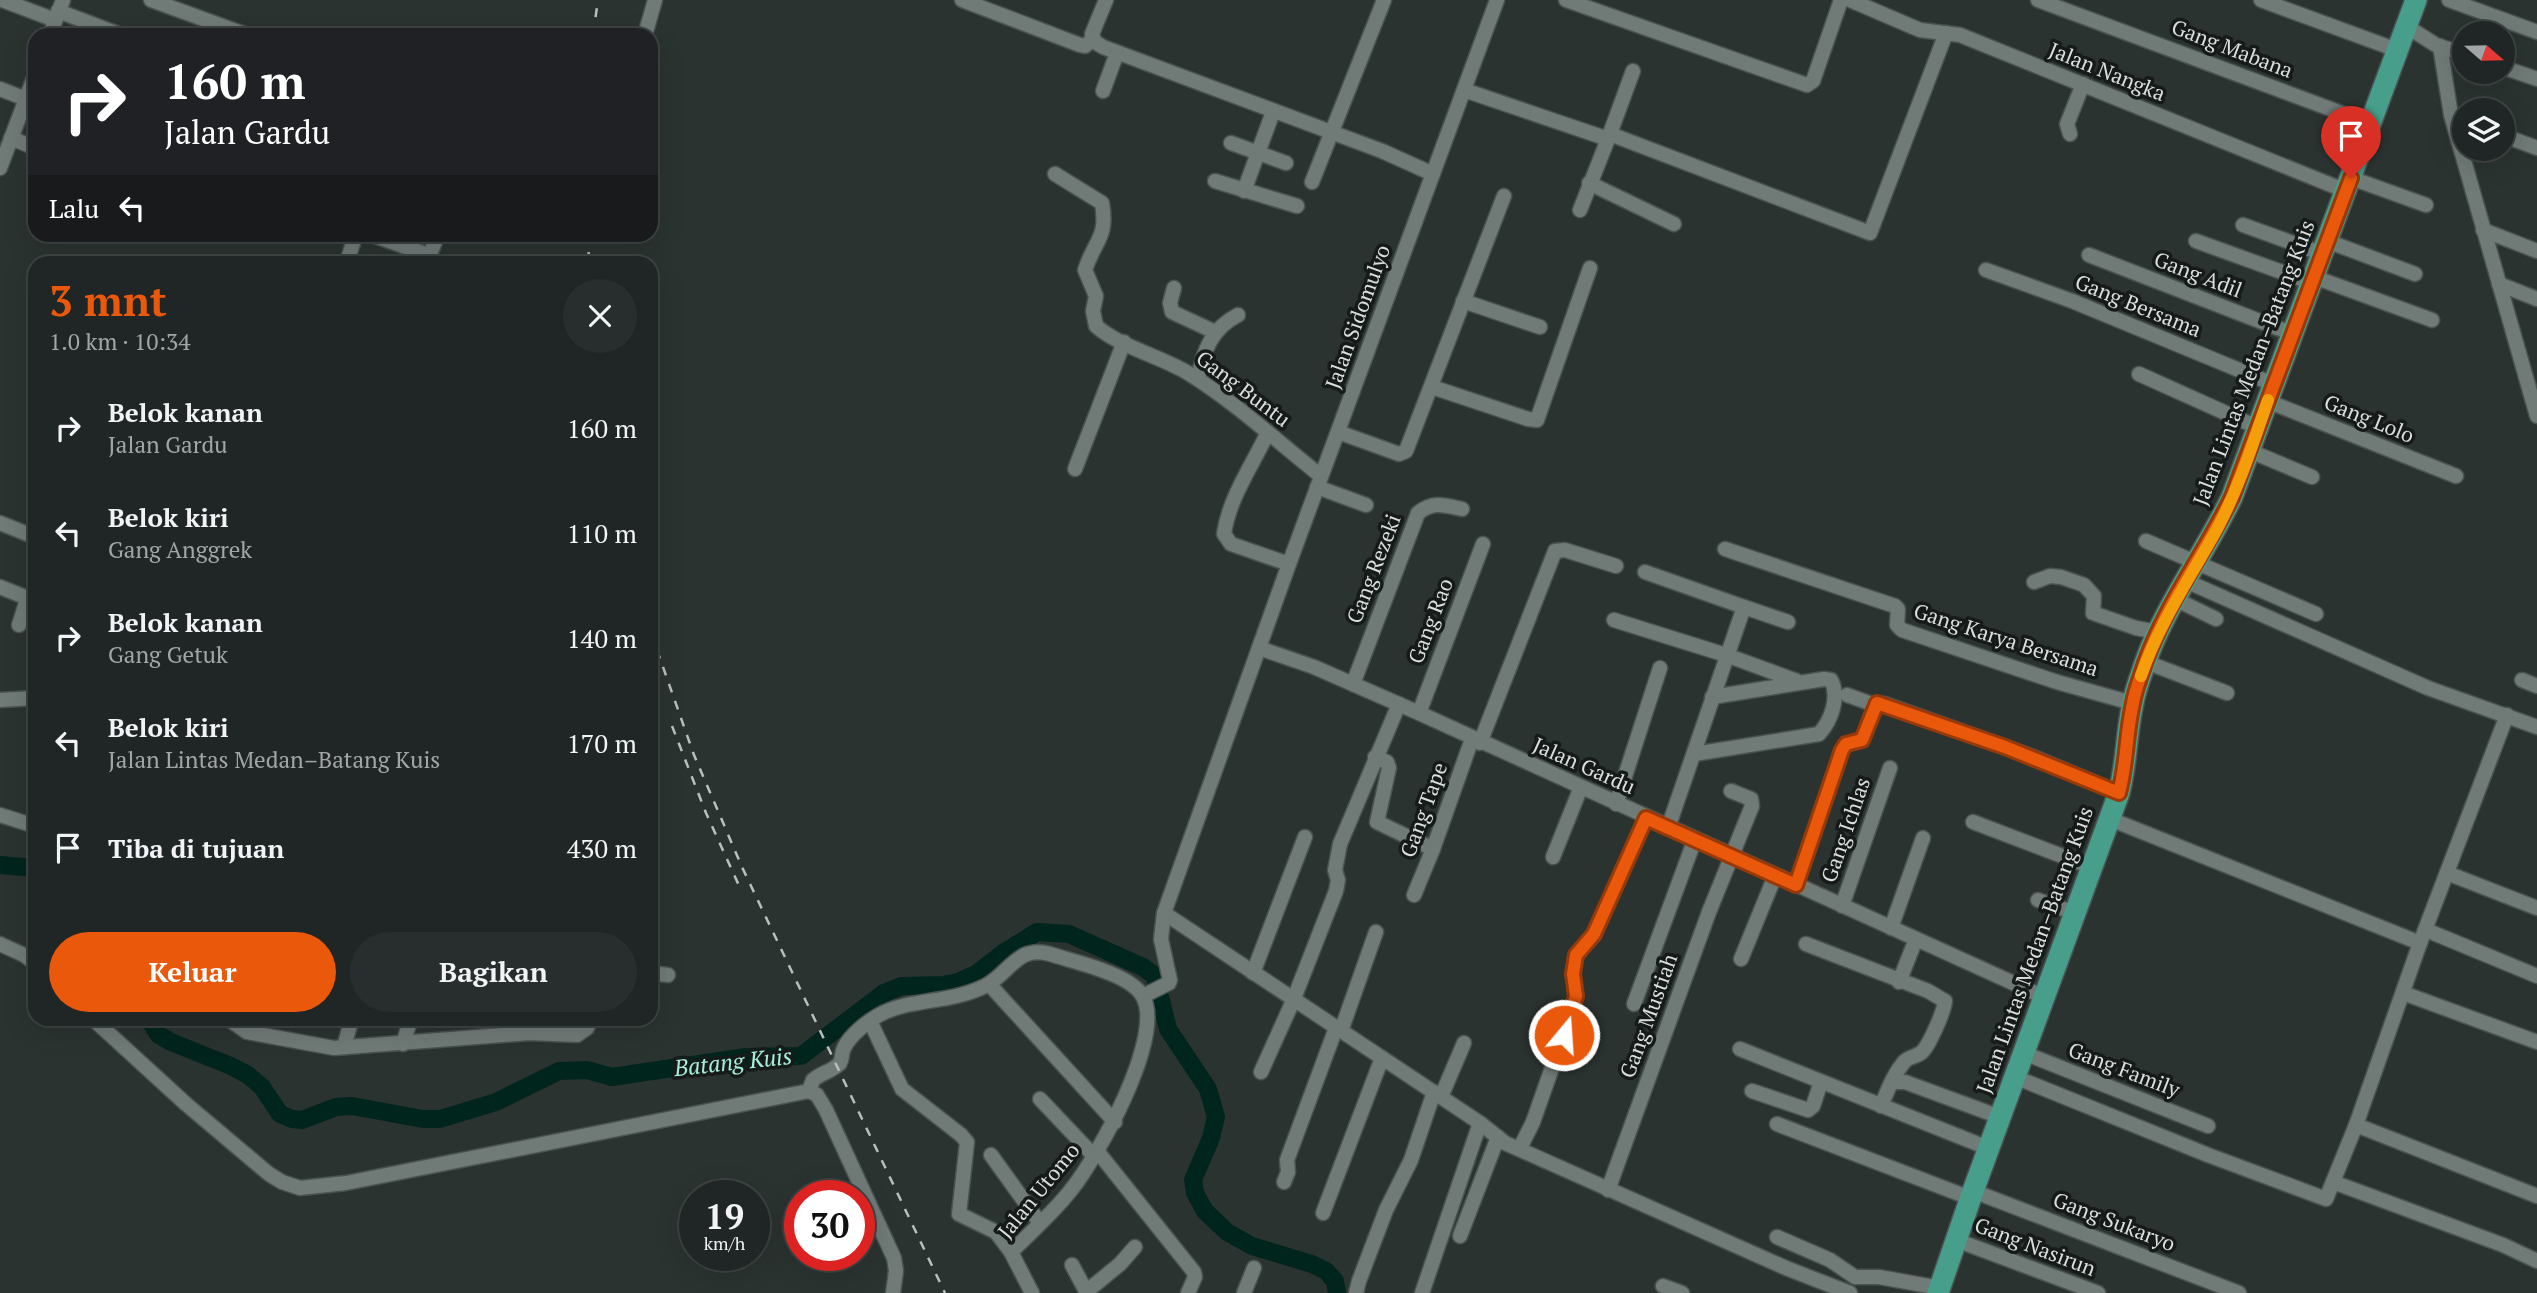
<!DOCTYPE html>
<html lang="id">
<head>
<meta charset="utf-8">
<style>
  body { margin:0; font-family:"PT Serif",serif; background:#282e2d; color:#f1f3f6; height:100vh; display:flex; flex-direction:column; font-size:26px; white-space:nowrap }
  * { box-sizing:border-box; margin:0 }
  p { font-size:23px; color:#a2a5a7 }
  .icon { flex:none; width:38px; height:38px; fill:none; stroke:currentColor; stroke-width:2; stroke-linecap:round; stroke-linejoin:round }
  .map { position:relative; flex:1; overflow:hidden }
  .drawer { position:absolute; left:28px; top:256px; width:630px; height:770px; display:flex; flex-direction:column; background:#202625; border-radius:21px; box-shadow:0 7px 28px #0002,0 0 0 2px #3d4342 }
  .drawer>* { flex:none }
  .banner { position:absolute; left:28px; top:28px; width:630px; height:214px; border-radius:21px; box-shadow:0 7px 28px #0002,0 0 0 2px #3d4342; background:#202124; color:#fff; overflow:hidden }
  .needle { width:46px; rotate:110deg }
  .buttons { position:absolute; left:2452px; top:21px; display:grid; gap:14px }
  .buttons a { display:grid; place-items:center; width:63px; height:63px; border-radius:50%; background:#202625; box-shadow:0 7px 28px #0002,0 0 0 2px #3d4342; font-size:35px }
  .speed { position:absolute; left:679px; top:1180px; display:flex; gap:14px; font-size:35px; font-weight:700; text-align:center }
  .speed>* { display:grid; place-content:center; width:91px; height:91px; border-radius:50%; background:#202625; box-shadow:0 7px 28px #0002,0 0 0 2px #3d4342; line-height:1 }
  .speed small { font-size:18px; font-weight:400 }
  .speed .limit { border:10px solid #d22; background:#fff; color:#111 }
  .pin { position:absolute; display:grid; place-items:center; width:60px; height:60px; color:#fff; margin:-72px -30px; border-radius:50% 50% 50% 0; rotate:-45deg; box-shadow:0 0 7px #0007 }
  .pin .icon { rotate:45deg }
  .me { position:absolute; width:77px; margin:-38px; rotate:18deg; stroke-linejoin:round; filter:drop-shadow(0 0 5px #0008) }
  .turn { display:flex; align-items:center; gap:24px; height:147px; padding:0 21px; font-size:32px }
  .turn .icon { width:91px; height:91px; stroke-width:2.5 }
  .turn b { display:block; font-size:49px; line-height:60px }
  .then { display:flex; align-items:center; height:66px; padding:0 21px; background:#0003; gap:14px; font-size:26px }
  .round { display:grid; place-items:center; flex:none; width:74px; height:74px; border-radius:37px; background:#282e2d }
  .head { display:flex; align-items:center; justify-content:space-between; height:119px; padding:0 21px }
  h1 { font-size:42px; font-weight:700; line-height:52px; color:#ea580c }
  .cta { display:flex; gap:14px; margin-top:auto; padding:14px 21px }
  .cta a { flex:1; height:80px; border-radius:42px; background:#ea580c; color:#fff; font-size:28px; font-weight:700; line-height:80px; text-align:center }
  .cta a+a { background:#282e2d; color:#f1f3f6 }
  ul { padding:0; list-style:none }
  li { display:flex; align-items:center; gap:21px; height:105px; padding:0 21px }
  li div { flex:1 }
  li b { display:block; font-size:26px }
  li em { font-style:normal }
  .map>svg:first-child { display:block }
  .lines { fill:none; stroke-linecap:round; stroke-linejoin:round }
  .river { stroke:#00251d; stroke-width:18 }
  .minor-casing { stroke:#4a5250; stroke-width:17 }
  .highway-casing { stroke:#4a5250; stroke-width:24 }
  .minor { stroke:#707a77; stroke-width:14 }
  .highway { stroke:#469e8b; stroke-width:21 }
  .rail { stroke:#b8bfbd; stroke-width:2.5; stroke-dasharray:9 9; stroke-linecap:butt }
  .route-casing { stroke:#983908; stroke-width:18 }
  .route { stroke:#ea580c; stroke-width:12 }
  .slow { stroke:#f59e0b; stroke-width:12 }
  .labels { text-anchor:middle; stroke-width:7; stroke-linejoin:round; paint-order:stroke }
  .street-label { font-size:21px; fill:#d9dfdd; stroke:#161a19 }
  .water-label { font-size:23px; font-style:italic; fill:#a5eedb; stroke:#161a19 }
</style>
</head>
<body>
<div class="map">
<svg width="2537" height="1293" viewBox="0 0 2537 1293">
  <rect width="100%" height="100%" fill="#2b3331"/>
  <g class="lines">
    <g class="river">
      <path d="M 0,865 L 35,868"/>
      <path d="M 148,1018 L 159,1035 L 171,1042 L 231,1066 L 248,1075 L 262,1087 L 280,1114 L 292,1119 L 302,1120 L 336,1107 L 352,1106 L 423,1119 L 440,1119 L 496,1102 L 559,1071 L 587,1070 L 612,1077 L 746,1057 L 801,1056 L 884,993 L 902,986 L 943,985 L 958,982 L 976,974 L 1003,953 L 1037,932 L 1069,934 L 1143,967 L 1155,976 L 1168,1029 L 1208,1089 L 1216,1117 L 1211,1138 L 1193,1180 L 1195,1193 L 1205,1211 L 1227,1232 L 1252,1246 L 1312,1264 L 1326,1271 L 1335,1281 L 1337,1293"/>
    </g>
    <g class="minor-casing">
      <g id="minor">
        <path d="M 2,0 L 55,20"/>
        <path d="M 151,0 L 247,35"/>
        <path d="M 962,0 L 1080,45 L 1085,46 L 1093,39"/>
        <path d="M 1106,0 L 1092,34 L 1095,42 L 1103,47 L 1382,151 L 1433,174"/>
        <path d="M 1566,0 L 1807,85 L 1813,81 L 1841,0"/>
        <path d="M 1850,0 L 1920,30 L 1960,35 L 2346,191"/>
        <path d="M 2038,0 L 2371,124"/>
        <path d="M 2261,0 L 2397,50"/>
        <path d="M 2449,0 L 2537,32"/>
        <path d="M 58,11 L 121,35"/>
        <path d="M 2406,26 L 2436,45 L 2464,54"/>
        <path d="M 50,35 L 63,0"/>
        <path d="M 645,35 L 655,0"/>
        <path d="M 2440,46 L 2451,115 L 2537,416"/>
        <path d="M 2502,67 L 2537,79"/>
        <path d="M 0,89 L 26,99"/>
        <path d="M 1464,90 L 1608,139 L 1580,210"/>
        <path d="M 1103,91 L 1117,53"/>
        <path d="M 1610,134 L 1870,233 L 1946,33"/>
        <path d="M 2070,134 L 2067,124 L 2083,84"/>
        <path d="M 2502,135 L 2537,148"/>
        <path d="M 11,138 L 35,148"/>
        <path d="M 1608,139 L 1633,71"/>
        <path d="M 1231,143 L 1286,163"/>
        <path d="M 0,168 L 35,75"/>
        <path d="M 1055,174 L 1102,203 C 1108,239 1095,239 1085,270 L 1096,296 L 1093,311 L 1096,326 C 1120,347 1160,356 1188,373 C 1235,402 1278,442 1321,476"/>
        <path d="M 2351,178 L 2426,205"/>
        <path d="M 1215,181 L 1297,206"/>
        <path d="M 1312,182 L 1384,0"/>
        <path d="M 1589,183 L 1674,224"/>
        <path d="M 1244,191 L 1273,112"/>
        <path d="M 2243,225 L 2323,254"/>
        <path d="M 2483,230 L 2537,251"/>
        <path d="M 369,234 L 429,255"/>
        <path d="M 2196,241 L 2312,283"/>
        <path d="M 2327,241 L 2415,274"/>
        <path d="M 2089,255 L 2293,334"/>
        <path d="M 347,262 L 356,234"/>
        <path d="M 427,262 L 438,234"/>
        <path d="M 1986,270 L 2072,301 L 2273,384"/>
        <path d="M 2314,277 L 2432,320"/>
        <path d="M 2499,284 L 2537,299"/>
        <path d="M 1174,288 L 1170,303 L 1172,312 L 1215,332"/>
        <path d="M 1463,301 L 1540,327"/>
        <path d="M 2139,374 L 2259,428"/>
        <path d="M 1198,379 C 1203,351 1212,328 1238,315"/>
        <path d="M 1432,387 L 1528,419 L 1537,420 L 1590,268"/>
        <path d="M 2267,401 L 2456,476"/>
        <path d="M 1338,432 L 1399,454 L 1406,451 L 1504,196"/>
        <path d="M 1267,434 C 1252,466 1229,498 1224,534 L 1231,544 L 1289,564"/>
        <path d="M 2250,451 L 2312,477"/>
        <path d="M 1075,469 L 1124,342"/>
        <path d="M 1317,487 L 1366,505"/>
        <path d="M 0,523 L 35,537"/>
        <path d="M 2146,541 L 2316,614"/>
        <path d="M 1725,549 L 1895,606 L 1898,609 L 1897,625 L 1902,630 L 2057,682 L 2132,703"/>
        <path d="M 1645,572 L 1744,607"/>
        <path d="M 2186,581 L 2428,688 L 2537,727"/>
        <path d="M 2034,582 L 2050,576 L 2061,577 L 2084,585 L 2094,596 L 2093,613 L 2136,628 L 2157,632"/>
        <path d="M 0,587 L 25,597 L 27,600 L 19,625"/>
        <path d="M 2175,599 L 2216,619"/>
        <path d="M 1614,620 L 1726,655 L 1797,681"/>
        <path d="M 1259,648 L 1314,667 L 1419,713 L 2044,997"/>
        <path d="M 2146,662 L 2227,693"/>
        <path d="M 2522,680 L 2537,686"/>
        <path d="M 1353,684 L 1418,513 C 1433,501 1444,505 1462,509"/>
        <path d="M 1847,695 L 1875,705 L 1885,704 L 2036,758 L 2119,793"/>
        <path d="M 0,700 L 35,698"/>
        <path d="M 1419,713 L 1483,544"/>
        <path d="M 1480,743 L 1555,551 L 1565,550 L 1616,566"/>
        <path d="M 1694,754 L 1819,734 C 1831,721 1840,697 1831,680 L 1824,679 L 1712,697"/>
        <path d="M 1375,757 L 1387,762 L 1389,768 L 1377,822 L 1433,849"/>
        <path d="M 1616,804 L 1660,668"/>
        <path d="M 0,815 L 35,826"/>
        <path d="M 2110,819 L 2420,943"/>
        <path d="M 1973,822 L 2091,867"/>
        <path d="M 1668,828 L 1744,607 L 1788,622"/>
        <path d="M 1553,857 L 1581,787"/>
        <path d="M 2447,873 L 2537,908"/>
        <path d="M 1796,885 L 1842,750 L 1846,744 L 1862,740 L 1875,705"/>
        <path d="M 1414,895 L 1433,849 L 1472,739"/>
        <path d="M 2038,900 L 2075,913"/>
        <path d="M 1842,906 L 1890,768"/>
        <path d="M 1164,913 L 1480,1123 L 1505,1143 L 1786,1268 L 1850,1293"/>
        <path d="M 1891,928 L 1923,838"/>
        <path d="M 2426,930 L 2537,976"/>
        <path d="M 0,944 L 24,955 L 35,963"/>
        <path d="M 1806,944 L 1928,991 L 1945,1001 C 1944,1012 1930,1043 1923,1051 C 1918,1057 1909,1056 1904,1062 C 1893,1075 1888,1090 1881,1106"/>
        <path d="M 1741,959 L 1775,876"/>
        <path d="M 651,973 L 668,975"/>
        <path d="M 1253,973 L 1305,837"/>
        <path d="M 1899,982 L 1916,939"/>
        <path d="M 989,984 L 1115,1122"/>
        <path d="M 2403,993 L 2537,1042"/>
        <path d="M 1143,996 L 1169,983 L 1170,980 L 1161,939 L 1164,913 L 1289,564 L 1497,0"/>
        <path d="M 1634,1004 L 1695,839"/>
        <path d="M 92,1018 L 186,1104 L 269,1174 L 282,1182 L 300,1188 L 346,1183 L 809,1091 L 817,1095 L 826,1110 L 894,1258 L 896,1271 L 893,1293"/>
        <path d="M 227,1018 L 247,1032 L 334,1048 L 529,1033 L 577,1035 L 587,1028 L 591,1018"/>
        <path d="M 870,1021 L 902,1089 L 961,1135 L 967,1142 L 959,1214 L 996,1232 L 1011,1252 L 1032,1293"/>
        <path d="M 1341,1031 L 1376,932"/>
        <path d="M 529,1033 L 533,1018"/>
        <path d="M 403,1044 L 411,1018"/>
        <path d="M 344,1047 L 352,1018"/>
        <path d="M 1740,1049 L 1988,1148"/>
        <path d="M 2024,1053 L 2208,1126"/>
        <path d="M 1261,1072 L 1293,1001 L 1336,891 L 1338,880 L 1335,870 L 1340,844 L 1399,704"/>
        <path d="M 2015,1077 L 2208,1155 L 2326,1199 L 2356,1125 L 2420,943 L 2507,715"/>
        <path d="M 1892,1082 L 1905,1082 L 2000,1117"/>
        <path d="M 809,1091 L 813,1080 C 821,1073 833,1071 840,1063 C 843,1058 841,1053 844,1048 C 850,1035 867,1022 879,1015 C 909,998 951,1004 987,985 C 1011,971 1018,945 1050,954 C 1074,962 1128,973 1142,995 C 1167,1034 1097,1158 1071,1190 C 1053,1213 1031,1232 1011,1252"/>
        <path d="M 1752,1091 L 1808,1110 L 1813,1106 L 1821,1082"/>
        <path d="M 1441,1097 L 1464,1043"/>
        <path d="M 1040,1099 L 1095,1157"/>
        <path d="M 1777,1124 L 1970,1198"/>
        <path d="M 2356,1125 L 2537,1196"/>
        <path d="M 1520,1148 L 1533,1122 L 1572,1011 L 1576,996 L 1573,974 L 1576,955 L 1594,935 L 1646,818"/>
        <path d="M 1098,1152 L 1194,1272 L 1195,1277 L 1188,1293"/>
        <path d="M 991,1155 L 1040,1223"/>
        <path d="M 1284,1182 L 1288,1172 L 1287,1160 L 1336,1028"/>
        <path d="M 2333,1182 L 2503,1245 L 2537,1261"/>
        <path d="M 1608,1190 L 1709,912 L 1752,806 L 1751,799 L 1731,791"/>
        <path d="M 1973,1191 L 2239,1293"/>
        <path d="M 1323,1213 L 1382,1058"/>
        <path d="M 1460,1236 L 1498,1137"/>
        <path d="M 1777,1237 L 1830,1260 L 1855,1277 L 1879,1277 L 1940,1288"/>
        <path d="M 1956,1240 L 2098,1293"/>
        <path d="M 1072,1265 L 1087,1293"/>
        <path d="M 1663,1286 L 1682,1293"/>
        <path d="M 1086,1292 L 1120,1264 L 1135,1247"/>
        <path d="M 1244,1293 L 1254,1268"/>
        <path d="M 1356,1293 L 1359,1281 L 1386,1210 L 1411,1160 L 1434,1092"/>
        <path d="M 1422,1293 L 1480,1123"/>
      </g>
    </g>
    <g class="highway-casing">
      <path id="highway" d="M 1938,1293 L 1973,1191 L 2119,793 C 2127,762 2126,733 2133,703 C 2135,690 2141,676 2145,663 C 2166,604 2205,553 2232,497 L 2416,0"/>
    </g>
    <use href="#minor" class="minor"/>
    <use href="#highway" class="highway"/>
    <g class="rail">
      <path d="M 593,35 L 598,0"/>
      <path d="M 588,234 L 589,262"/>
      <path d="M 651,633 L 694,755 L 742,867 L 945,1293"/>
      <path d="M 672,726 L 706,813 L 741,890"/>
    </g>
  </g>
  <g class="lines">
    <g class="route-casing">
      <path id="route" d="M 1564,1035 L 1576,996 L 1573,974 L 1576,955 L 1594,934 L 1646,818 L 1796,885 L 1842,750 L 1846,744 L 1862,740 L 1877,703 L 2005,747 L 2119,793 C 2127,763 2126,733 2133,703 C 2135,690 2141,676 2145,663 C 2166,604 2205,553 2232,497 L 2351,178"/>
    </g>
    <use href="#route" class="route"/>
    <path class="slow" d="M 2141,676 C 2159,623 2190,578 2217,529 C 2239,488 2253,443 2268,400"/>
  </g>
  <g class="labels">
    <g class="street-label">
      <text transform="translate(2232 49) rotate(21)" y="7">Gang Mabana</text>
      <text transform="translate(2107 72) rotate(22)" y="7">Jalan Nangka</text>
      <text transform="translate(2198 275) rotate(21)" y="7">Gang Adil</text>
      <text transform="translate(2138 306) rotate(22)" y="7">Gang Bersama</text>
      <text transform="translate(1358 317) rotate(-70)" y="7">Jalan Sidomulyo</text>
      <text transform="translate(2254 363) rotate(-69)" y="7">Jalan Lintas Medan–Batang Kuis</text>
      <text transform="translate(1243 389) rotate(37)" y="7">Gang Buntu</text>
      <text transform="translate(2369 419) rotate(22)" y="7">Gang Lolo</text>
      <text transform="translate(1374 569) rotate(-69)" y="7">Gang Rezeki</text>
      <text transform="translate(1431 621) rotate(-69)" y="7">Gang Rao</text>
      <text transform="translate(2006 640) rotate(18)" y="7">Gang Karya Bersama</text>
      <text transform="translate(1584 766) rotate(24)" y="7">Jalan Gardu</text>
      <text transform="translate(1424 810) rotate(-70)" y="7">Gang Tape</text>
      <text transform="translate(1846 830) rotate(-71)" y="7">Gang Ichlas</text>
      <text transform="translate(2035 950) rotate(-70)" y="7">Jalan Lintas Medan–Batang Kuis</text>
      <text transform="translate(1649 1016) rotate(-70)" y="7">Gang Mustiah</text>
      <text transform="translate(2124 1070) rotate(21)" y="7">Gang Family</text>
      <text transform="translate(1039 1191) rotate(-51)" y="7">Jalan Utomo</text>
      <text transform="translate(2114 1222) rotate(21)" y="7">Gang Sukaryo</text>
      <text transform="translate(2035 1247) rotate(21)" y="7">Gang Nasirun</text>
    </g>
    <g class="water-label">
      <text transform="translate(733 1062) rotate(-6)" y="8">Batang Kuis</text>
    </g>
  </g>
</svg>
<div class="buttons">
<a><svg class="needle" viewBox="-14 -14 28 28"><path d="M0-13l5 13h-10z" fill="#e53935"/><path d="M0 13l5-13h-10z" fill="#a2a5a7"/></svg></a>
<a><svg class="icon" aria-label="layers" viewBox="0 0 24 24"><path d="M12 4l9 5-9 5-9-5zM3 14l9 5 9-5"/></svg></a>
</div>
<div class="speed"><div>19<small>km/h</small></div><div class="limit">30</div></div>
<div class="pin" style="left:2351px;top:178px;background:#d93025"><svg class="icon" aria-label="arrive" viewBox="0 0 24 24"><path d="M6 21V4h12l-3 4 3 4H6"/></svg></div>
<svg class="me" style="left:1564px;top:1035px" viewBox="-20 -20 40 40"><circle r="17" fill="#ea580c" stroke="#fff" stroke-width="3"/><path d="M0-11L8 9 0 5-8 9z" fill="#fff"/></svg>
<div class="banner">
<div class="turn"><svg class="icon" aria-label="right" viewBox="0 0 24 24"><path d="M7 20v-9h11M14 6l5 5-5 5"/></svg><div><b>160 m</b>Jalan Gardu</div></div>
<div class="then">Lalu<svg class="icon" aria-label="left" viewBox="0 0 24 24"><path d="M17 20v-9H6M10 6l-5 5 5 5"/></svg></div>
</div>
<section class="drawer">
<div class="head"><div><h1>3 mnt</h1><p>1.0 km · 10:34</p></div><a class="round"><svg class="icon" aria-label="close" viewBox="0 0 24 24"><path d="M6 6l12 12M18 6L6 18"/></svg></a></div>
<ul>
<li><svg class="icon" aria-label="right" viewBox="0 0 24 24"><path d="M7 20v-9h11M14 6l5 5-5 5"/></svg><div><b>Belok kanan</b><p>Jalan Gardu</p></div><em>160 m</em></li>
<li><svg class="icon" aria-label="left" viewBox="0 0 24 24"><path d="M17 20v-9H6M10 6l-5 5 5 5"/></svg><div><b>Belok kiri</b><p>Gang Anggrek</p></div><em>110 m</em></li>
<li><svg class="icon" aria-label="right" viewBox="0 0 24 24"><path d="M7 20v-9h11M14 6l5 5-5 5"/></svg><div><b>Belok kanan</b><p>Gang Getuk</p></div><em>140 m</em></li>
<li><svg class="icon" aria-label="left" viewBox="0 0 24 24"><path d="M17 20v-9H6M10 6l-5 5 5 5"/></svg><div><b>Belok kiri</b><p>Jalan Lintas Medan–Batang Kuis</p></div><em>170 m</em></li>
<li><svg class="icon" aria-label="arrive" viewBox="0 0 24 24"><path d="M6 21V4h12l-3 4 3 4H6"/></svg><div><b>Tiba di tujuan</b></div><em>430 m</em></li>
</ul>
<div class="cta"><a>Keluar</a><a>Bagikan</a></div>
</section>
</div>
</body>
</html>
